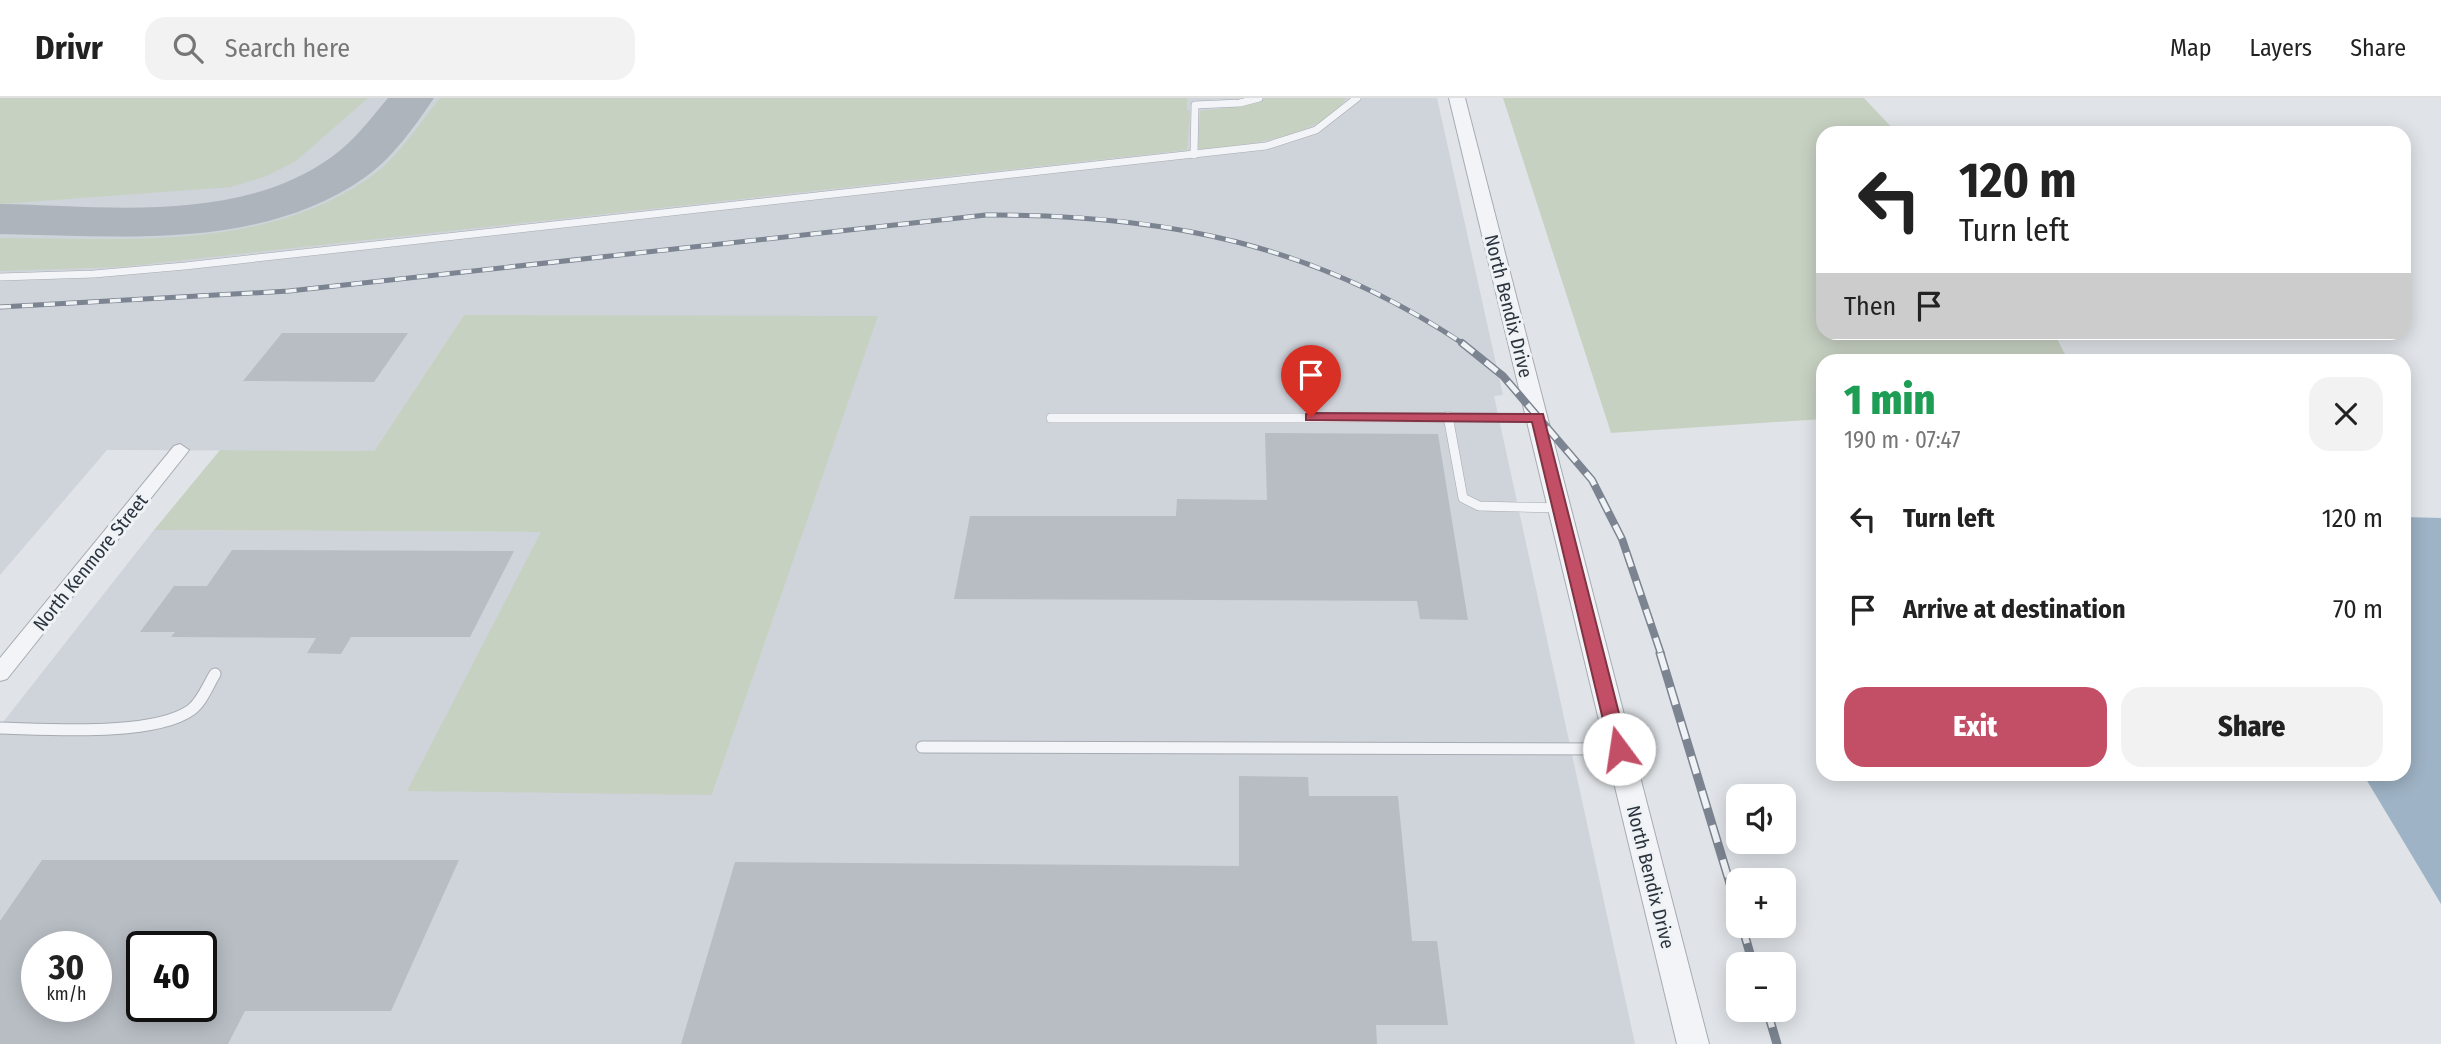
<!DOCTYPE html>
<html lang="en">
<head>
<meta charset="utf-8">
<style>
  body { margin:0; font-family:"Fira Sans Condensed",sans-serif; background:#f2f2f2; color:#222; height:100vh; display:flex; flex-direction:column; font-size:26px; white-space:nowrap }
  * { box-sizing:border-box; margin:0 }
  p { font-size:23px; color:#767676 }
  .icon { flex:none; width:38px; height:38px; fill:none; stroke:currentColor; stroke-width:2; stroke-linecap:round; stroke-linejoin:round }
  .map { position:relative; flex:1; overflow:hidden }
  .drawer { position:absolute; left:1816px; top:256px; width:595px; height:427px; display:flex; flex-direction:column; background:#fff; border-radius:21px; box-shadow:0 4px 18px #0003 }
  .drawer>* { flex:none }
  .top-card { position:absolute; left:1816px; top:28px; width:595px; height:214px; border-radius:21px; box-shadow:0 4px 18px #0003; background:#fff; color:#222; overflow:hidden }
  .controls { position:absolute; left:1726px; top:686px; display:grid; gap:14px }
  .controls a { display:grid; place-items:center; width:70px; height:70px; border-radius:14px; background:#fff; box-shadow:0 4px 18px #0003; font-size:35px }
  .speed { position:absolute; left:21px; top:833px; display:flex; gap:14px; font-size:35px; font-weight:700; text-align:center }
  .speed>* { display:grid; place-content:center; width:91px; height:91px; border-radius:50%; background:#fff; box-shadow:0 4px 18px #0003; line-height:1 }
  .speed small { font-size:18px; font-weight:400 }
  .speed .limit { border:4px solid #111; border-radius:10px; background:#fff; color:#111 }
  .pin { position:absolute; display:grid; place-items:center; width:60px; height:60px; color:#fff; margin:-72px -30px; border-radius:50% 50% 50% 0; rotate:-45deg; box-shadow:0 0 7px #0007 }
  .pin .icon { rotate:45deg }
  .me { position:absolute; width:77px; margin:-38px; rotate:346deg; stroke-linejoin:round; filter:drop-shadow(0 0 5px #0008) }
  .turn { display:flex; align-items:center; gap:24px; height:147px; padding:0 28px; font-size:32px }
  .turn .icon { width:91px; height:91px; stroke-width:2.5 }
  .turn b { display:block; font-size:49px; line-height:60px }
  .then { display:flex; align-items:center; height:66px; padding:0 28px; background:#0003; gap:14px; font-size:26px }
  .round { display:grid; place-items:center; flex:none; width:74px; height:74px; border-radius:21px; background:#f2f2f2 }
  .head { display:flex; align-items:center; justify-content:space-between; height:119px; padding:0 28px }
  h1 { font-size:42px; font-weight:800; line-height:52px; color:#1e9e55 }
  .cta { display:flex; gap:14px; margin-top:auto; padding:14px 28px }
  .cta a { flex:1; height:80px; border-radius:21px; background:#c34f67; color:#fff; font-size:28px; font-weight:800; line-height:80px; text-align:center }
  .cta a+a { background:#f2f2f2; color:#222 }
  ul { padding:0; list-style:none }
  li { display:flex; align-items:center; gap:21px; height:91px; padding:0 28px }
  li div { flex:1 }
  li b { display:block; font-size:26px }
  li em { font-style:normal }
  header { display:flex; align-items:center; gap:42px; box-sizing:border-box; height:98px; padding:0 35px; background:#fff; border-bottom:2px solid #e0e0e0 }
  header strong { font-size:33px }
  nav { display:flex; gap:38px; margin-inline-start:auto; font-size:24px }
  .search { width:490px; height:63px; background:#f2f2f2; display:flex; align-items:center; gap:18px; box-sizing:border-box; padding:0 24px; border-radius:21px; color:#767676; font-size:26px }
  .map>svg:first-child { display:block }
  .built { fill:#cfd3da; fill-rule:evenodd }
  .green { fill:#c7d1c2 }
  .water { fill:#9eb3c5 }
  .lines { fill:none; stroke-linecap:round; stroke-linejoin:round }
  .taxiway { fill:#aeb4bc; fill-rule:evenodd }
  .building { fill:#b8bdc4; fill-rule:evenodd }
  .service-far2-casing { stroke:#a6abb2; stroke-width:8 }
  .service-far1-casing { stroke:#a6abb2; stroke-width:10 }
  .service-casing { stroke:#a6abb2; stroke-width:13 }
  .minor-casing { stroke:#a6abb2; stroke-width:2 }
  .tertiary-casing { stroke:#a6abb2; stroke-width:2 }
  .service-far2 { stroke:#f3f4f7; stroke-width:7 }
  .service-far1 { stroke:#f3f4f7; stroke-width:9 }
  .service { stroke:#f3f4f7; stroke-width:11 }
  .minor { fill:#f3f4f7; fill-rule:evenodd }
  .tertiary { fill:#f3f4f7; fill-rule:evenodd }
  .rail-far2-casing { stroke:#7b8490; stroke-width:5 }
  .rail-far1-casing { stroke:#7b8490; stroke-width:8 }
  .rail-casing { stroke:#7b8490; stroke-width:9 }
  .rail-far2 { stroke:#f0f3f6; stroke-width:3.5; stroke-dasharray:11; stroke-linecap:butt }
  .rail-far1 { stroke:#f0f3f6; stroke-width:5; stroke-dasharray:15; stroke-linecap:butt }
  .rail { stroke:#f0f3f6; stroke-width:6; stroke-dasharray:18; stroke-linecap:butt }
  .route { fill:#c34f67; stroke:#7f3343; stroke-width:2 }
  .labels { text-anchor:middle; stroke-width:6; stroke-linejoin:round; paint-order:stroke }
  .street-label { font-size:19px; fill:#2a333e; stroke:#f0f3f6 }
</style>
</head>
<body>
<header>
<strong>Drivr</strong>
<div class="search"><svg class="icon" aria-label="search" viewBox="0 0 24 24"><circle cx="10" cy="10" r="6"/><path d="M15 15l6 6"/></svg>Search here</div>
<nav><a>Map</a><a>Layers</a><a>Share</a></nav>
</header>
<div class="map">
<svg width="2441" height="946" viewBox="0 0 2441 946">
  <rect width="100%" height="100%" fill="#e0e4e8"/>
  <path class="built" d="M 0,0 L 1437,0 L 1503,297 L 1494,298 L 1635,946 L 0,946 L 0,628 L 154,432 L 542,434 L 712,697 L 877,219 L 464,217 L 374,353 L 107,352 L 0,477 ZM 37,849 L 96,849 L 96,908 L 37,908 ZM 142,849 L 201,849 L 201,908 L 142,908 Z"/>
  <g class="green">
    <path d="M 0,0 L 368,0 L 296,63 L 267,78 L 231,89 L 0,106 Z"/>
    <path d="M 440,0 L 1187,0 L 1187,12 L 1190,13 L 1187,52 L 120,169 L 0,173 L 0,140 C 123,140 262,154 369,80 C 398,60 418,27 440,0 Z"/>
    <path d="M 1264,0 L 1346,0 C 1319,41 1244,47 1200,51 L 1198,48 L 1200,13 L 1234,9 Z"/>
    <path d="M 1503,0 L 1864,0 L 1897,35 L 1824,35 L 1824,234 L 2054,235 L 2067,260 L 2063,262 L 1824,262 L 1823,321 L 1611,335 Z"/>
    <path d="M 464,217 L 878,218 L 712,697 L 407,693 L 541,434 L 154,432 L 220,352 L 374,353 Z"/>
  </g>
  <path class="water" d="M 2405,419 L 2441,420 L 2441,806 L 2363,676 L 2404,676 Z"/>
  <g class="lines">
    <path class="taxiway" d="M 388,0 L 434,0 C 415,28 392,61 364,80 C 259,153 120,138 0,136 L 0,106 C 109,108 240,126 333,58 C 355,42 371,20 388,0 Z"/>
  </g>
  <g class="building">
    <path d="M 282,235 L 408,235 L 374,284 L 243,283 Z"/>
    <path d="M 1265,335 L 1438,336 L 1468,522 L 1420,521 L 1417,503 L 954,501 L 970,418 L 1176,418 L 1177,401 L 1267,402 Z"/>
    <path d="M 232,452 L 241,452 L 514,453 L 470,539 L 351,539 L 341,556 L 307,555 L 316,540 L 171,539 L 175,534 L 140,534 L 174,488 L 207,488 Z"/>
    <path d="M 1239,678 L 1308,679 L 1309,698 L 1398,698 L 1412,843 L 1437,843 L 1448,927 L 1376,927 L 1377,946 L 681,946 L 735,764 L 1239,768 Z"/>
    <path d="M 42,762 L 459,762 L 391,913 L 245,913 L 228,946 L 0,946 L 0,823 ZM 37,849 L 96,849 L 96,908 L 37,908 ZM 142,849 L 201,849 L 201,908 L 142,908 Z"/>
  </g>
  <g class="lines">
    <g class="service-far2-casing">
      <g id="service-far2">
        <path d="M 1194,57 L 1195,7 L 1240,5 L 1259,0"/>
        <path d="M 0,179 L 94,176 L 185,168 L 1266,48 L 1316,32 L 1357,0"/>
      </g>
    </g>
    <g class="service-far1-casing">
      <g id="service-far1">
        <path d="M 1448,318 L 1463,400 L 1479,408 L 1559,410"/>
        <path d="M 1051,320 L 1537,320"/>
      </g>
    </g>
    <g class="service-casing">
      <g id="service">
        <path d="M 0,630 C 47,631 153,639 191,612 C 202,604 208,587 215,576"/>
        <path d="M 922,649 L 1618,651"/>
      </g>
    </g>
    <g class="minor-casing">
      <path id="minor" d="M 180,346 L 189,352 L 186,356 L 7,581 L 0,583 L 0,560 L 174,348 Z"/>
    </g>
    <g class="tertiary-casing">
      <path id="tertiary" d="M 1449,0 L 1465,0 L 1709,946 L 1677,946 Z"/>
    </g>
    <use href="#service-far2" class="service-far2"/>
    <use href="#service-far1" class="service-far1"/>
    <use href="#service" class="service"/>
    <use href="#minor" class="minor"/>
    <use href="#tertiary" class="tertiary"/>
    <g class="rail-far2-casing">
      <path id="rail-far2" d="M 0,209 L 289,193 L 986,117 C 1164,116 1315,146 1465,247"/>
    </g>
    <g class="rail-far1-casing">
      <path id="rail-far1" d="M 1462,245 L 1503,278 L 1592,382 L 1622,441 L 1661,556"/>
    </g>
    <g class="rail-casing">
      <g id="rail">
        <path d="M 1660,555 L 1738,812"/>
        <path d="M 1742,828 L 1753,866"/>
        <path d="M 1767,912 L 1777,946"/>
      </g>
    </g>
    <use href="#rail-far2" class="rail-far2"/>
    <use href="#rail-far1" class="rail-far1"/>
    <use href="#rail" class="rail"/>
  </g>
  <path class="route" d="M 1311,315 L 1543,316 L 1628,651 L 1625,657 L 1612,657 L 1610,651 L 1532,324 L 1306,322 L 1306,316 Z"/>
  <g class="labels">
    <g class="street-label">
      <text transform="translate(1509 208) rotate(76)" y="7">North Bendix Drive</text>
      <text transform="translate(90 464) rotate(-51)" y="7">North Kenmore Street</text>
      <text transform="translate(1651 779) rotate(76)" y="7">North Bendix Drive</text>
    </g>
  </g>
</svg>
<div class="controls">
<a><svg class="icon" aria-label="sound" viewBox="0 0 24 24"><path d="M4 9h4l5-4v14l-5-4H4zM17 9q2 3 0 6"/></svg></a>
<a>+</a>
<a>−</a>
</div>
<div class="speed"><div>30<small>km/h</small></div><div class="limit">40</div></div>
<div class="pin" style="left:1311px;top:319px;background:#d93025"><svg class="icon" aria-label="arrive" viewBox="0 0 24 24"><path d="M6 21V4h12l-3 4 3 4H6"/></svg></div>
<svg class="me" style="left:1619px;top:651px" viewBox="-20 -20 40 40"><circle r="19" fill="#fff"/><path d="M0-13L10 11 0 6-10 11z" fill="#c34f67"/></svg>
<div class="top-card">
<div class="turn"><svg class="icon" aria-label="left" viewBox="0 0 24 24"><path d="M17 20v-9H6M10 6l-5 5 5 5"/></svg><div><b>120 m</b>Turn left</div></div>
<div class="then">Then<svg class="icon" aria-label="arrive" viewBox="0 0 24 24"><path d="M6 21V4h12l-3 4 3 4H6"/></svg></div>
</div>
<section class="drawer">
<div class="head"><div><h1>1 min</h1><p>190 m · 07:47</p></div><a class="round"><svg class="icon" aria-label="close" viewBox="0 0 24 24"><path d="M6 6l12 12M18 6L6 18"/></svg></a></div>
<ul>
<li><svg class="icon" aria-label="left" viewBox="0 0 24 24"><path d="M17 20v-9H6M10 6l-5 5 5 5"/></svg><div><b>Turn left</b></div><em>120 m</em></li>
<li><svg class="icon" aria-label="arrive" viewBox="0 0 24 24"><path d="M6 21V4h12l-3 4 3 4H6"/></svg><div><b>Arrive at destination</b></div><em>70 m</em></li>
</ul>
<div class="cta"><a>Exit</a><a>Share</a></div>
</section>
</div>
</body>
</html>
